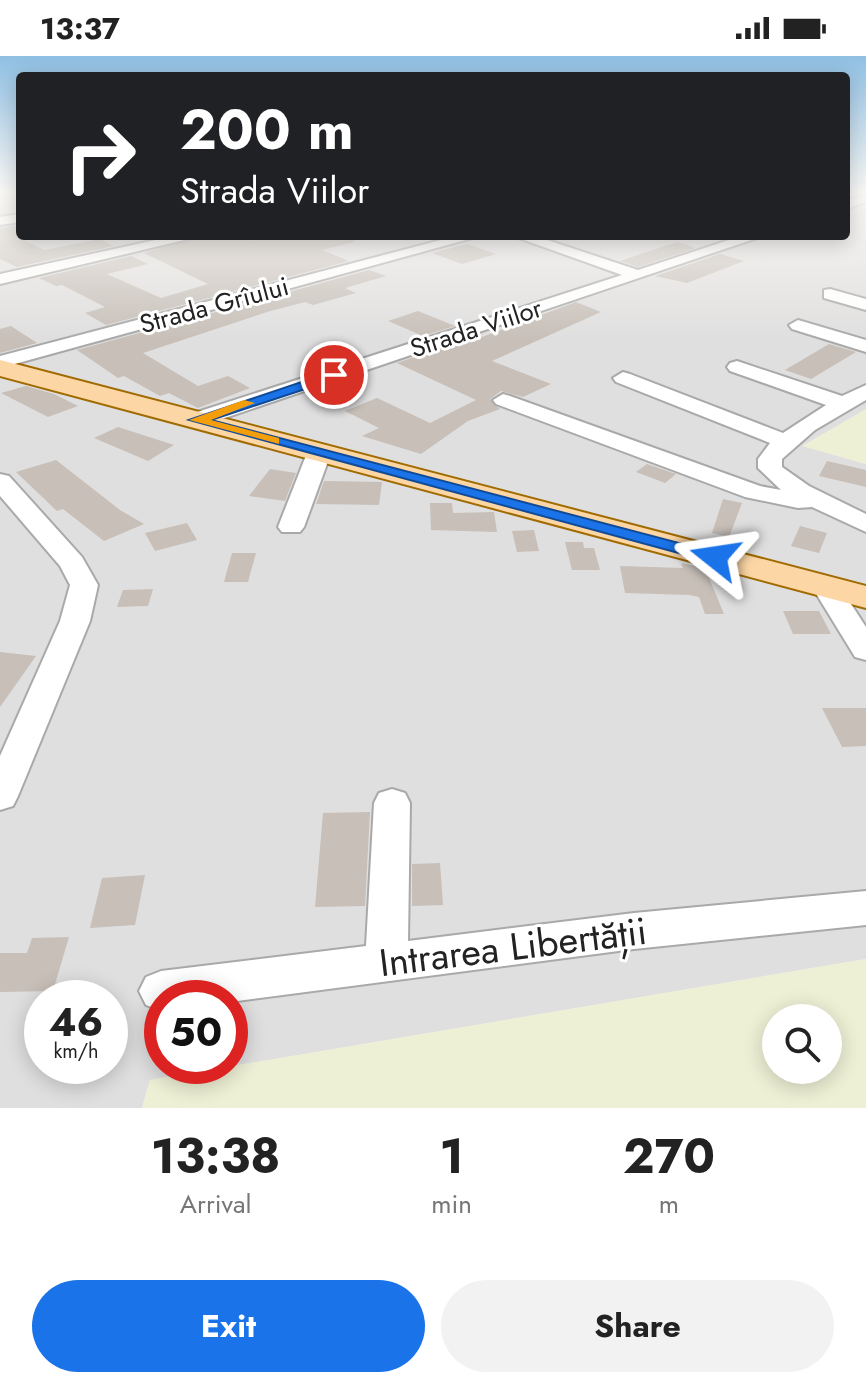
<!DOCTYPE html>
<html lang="en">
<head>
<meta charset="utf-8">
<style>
  body { margin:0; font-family:Jost,sans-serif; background:#f2f2f2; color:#222; height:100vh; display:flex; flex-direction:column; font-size:30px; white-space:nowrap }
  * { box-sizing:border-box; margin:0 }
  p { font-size:26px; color:#767676 }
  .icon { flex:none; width:44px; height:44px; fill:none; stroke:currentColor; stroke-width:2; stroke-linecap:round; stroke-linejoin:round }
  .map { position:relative; height:1052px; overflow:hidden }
  .panel { display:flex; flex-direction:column; background:#fff; flex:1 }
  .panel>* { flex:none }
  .top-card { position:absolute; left:16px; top:16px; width:834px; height:168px; border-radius:8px; box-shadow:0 4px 20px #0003; background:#202124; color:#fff; overflow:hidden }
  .fabs { position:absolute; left:762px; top:948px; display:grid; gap:16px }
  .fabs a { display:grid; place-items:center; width:80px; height:80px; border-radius:50%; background:#fff; box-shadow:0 4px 20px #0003; font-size:40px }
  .speed { position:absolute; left:24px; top:924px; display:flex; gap:16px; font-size:40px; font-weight:700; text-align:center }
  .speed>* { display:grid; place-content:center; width:104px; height:104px; border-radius:50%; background:#fff; box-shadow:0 4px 20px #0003; line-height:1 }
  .speed small { font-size:20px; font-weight:400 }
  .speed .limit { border:12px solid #d22; background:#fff; color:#111 }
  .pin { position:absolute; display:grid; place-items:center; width:68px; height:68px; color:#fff; margin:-34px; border:4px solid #fff; border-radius:50%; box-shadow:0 2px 8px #0007 }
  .me { position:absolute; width:88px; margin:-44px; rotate:285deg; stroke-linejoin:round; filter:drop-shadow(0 0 6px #0008) }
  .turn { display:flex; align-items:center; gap:28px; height:168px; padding:0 32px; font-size:36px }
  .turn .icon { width:104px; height:104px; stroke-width:2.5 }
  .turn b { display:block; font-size:56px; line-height:68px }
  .eta { display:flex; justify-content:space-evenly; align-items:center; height:136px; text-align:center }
  .eta b { font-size:48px; font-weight:700; line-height:56px }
  .action { display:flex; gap:16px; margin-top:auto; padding:16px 32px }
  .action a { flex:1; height:92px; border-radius:48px; background:#1a73e8; color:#fff; font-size:32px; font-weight:700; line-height:92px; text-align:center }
  .action a+a { background:#f2f2f2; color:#222 }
  .status { display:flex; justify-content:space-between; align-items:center; height:56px; padding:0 40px; background:#fff; direction:ltr }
  .status svg { height:22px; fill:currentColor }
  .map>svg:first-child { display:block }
  .residential { fill:#e0dfdf; fill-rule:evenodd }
  .farmland { fill:#eef0d5; fill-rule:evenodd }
  .building { fill:#c7bfb8 }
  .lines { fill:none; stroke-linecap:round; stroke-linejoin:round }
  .minor-casing { stroke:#a9a9a9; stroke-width:4 }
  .major-casing { stroke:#a06b00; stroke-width:4 }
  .minor { fill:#fff; fill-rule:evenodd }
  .major { fill:#fcd6a4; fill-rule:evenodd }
  .route { fill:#1a73e8; stroke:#114b97; stroke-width:2 }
  .slow { fill:#f59e0b }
  .labels { text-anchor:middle; stroke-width:6; stroke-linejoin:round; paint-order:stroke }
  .far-street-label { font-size:26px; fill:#222; stroke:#fff }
  .near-street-label { font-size:38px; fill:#222; stroke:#fff }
</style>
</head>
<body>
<div class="status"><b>13:37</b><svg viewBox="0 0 49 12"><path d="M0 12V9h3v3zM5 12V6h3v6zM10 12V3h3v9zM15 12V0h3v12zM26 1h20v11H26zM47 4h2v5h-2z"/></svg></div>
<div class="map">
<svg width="866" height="1052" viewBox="0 0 866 1052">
  <rect width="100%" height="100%" fill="#f2efe9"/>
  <path class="residential" d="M 0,137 L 20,137 L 20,180 L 846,180 L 846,137 L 866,137 L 866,353 L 803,390 L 866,408 L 866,903 L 150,1024 L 142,1052 L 0,1052 ZM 42,942 L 110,942 L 110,1010 L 42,1010 ZM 162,942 L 230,942 L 230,1010 L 162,1010 Z"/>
  <g class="farmland">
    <path d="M 866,353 L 866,408 L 802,390 L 853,361 Z"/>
    <path d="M 866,903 L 866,1052 L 142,1052 L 150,1024 ZM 776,962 L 828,962 L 828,1014 L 776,1014 Z"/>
  </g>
  <g class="building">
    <path d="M 20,169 L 20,182 L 44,194 L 100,183 L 114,190 L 17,211 L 0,203 L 0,172 Z"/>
    <path d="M 204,180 L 353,180 L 354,186 L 322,194 L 349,205 L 106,269 L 85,257 L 105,251 L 62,229 L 56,230 L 39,222 L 131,200 L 148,208 L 107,218 L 161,242 L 208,228 L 144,197 Z"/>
    <path d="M 677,186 L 696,192 L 638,211 L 620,205 Z"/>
    <path d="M 467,188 L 496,198 L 462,208 L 432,197 Z"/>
    <path d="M 720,198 L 744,205 L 687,227 L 655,220 Z"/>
    <path d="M 369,214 L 386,220 L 345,232 L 356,237 L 313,249 L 305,246 L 267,256 L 143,297 L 198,330 L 228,320 L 250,332 L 198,352 L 169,337 L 160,340 L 124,320 L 118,322 L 77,294 Z"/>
    <path d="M 576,246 L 601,256 L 492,305 L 551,328 L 523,341 L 501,335 L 490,343 L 500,353 L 468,365 L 421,398 L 362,380 L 379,372 L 345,355 L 377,342 L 430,367 L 476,344 L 397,307 L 478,279 L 482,281 Z"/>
    <path d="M 418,255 L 455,270 L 423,280 L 388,265 Z"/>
    <path d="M 11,270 L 37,287 L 0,297 L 0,273 Z"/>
    <path d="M 829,288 L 856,296 L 811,323 L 785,314 Z"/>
    <path d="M 26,330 L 54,338 L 78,350 L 48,361 L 1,337 Z"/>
    <path d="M 118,371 L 174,389 L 148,405 L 94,382 Z"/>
    <path d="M 56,404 L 120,454 L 144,468 L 104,485 L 63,453 L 57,455 L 16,416 Z"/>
    <path d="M 827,405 L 866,414 L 866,431 L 819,420 Z"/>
    <path d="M 647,408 L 676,418 L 665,427 L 636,416 Z"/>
    <path d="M 270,413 L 296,417 L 285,445 L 249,440 Z"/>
    <path d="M 324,425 L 382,426 L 379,449 L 316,448 Z"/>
    <path d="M 723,443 L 742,447 L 729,481 L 712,477 Z"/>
    <path d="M 430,447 L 452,447 L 453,457 L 494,456 L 497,476 L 431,474 Z"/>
    <path d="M 187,467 L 197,484 L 155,495 L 145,477 Z"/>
    <path d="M 800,470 L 827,477 L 819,497 L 791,490 Z"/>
    <path d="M 534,474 L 539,495 L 517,496 L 512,475 Z"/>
    <path d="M 565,486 L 583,486 L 584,492 L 594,492 L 600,514 L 572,514 Z"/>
    <path d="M 232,497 L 256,497 L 248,526 L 224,526 Z"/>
    <path d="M 681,507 L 705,512 L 724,558 L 705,558 L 699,541 L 689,539 L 625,537 L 620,510 L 683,512 Z"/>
    <path d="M 153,533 L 148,550 L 117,551 L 123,534 Z"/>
    <path d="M 783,555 L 819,555 L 831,578 L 793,578 Z"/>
    <path d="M 0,596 L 36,600 L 0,651 Z"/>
    <path d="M 822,652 L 866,652 L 866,690 L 842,691 Z"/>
    <path d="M 370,756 L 365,850 L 315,851 L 323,757 Z"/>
    <path d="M 440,807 L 443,849 L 412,850 L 412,808 Z"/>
    <path d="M 145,819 L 135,869 L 90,872 L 102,822 Z"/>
    <path d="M 69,881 L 53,935 L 0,936 L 0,897 L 27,897 L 32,882 Z"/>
  </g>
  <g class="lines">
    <g class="minor-casing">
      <g id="minor">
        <path d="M 866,138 L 866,146 L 846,153 L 846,145 Z"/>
        <path d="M 20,158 L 20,166 L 0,169 L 0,161 Z"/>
        <path d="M 174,180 L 201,180 L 0,228 L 0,218 Z"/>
        <path d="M 456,180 L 480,180 L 0,312 L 0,300 Z"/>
        <path d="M 513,180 L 535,180 L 638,214 L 741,180 L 763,180 L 204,369 L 196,371 L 185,364 L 188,359 L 622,219 Z"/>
        <path d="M 830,233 L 866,243 L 866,254 L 824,242 L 824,234 Z"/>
        <path d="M 798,264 L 866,284 L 866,296 L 792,273 L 789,269 Z"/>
        <path d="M 737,305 L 842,340 L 866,329 L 866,344 L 815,374 L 782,403 L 782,411 L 809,430 L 866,458 L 866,476 L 812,451 L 798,452 L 745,441 L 496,348 L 493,344 L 503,338 L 510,340 L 760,430 L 781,434 L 758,412 L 758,403 L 770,387 L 616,326 L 613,322 L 623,316 L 630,318 L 783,377 L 826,349 L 730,315 L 727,311 L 730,307 Z"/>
        <path d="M 319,390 L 331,397 L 304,471 L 300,476 L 282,476 L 278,471 L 307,397 Z"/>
        <path d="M 0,418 L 9,420 L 82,501 L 98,529 L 90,565 L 18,740 L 13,750 L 0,754 L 0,700 L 60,565 L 70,529 L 60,510 L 0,440 Z"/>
        <path d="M 826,523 L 836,525 L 866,571 L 866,604 L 855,601 L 812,531 L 816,525 Z"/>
        <path d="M 392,733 L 405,737 L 410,747 L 408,885 L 634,857 L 866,835 L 866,869 L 634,893 L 230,946 L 230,942 L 162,942 L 161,955 L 146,949 L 139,935 L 146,921 L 161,915 L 366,890 L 374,747 L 379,737 Z"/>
      </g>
    </g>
    <g class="major-casing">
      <path id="major" d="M 0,304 L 866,530 L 866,552 L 0,320 Z"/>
    </g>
    <use href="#minor" class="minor"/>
    <use href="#major" class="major"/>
  </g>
  <linearGradient id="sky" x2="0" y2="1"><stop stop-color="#8fc0e4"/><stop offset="0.48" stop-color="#f9f8f5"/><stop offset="1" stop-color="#f9f8f5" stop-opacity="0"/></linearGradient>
  <rect width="866" height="284" fill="url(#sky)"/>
  <path class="route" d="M 334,315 L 341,319 L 339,322 L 211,364 L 721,498 L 723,501 L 721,505 L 708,505 L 189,364 Z"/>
  <path class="slow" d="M 244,344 L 255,347 L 211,364 L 279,382 L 279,388 L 189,364 Z"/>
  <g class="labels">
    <g class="far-street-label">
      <text transform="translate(214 249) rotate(-15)" y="9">Strada Grîului</text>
      <text transform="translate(476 272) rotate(-18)" y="9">Strada Viilor</text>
    </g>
    <g class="near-street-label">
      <text transform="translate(513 891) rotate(-7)" y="13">Intrarea Libertății</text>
    </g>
  </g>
</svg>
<div class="fabs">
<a><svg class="icon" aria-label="search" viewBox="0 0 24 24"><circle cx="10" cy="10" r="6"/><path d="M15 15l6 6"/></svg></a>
</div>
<div class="speed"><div>46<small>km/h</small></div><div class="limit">50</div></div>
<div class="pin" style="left:334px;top:319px;background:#d93025"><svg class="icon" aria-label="arrive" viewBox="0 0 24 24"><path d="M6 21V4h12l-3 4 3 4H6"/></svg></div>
<svg class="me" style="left:715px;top:501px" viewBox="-20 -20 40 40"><path d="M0-17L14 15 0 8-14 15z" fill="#1a73e8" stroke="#fff" stroke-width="4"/></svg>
<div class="top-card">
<div class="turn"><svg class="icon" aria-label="right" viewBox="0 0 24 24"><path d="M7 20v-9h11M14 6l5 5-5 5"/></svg><div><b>200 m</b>Strada Viilor</div></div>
</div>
</div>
<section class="panel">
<div class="eta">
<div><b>13:38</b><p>Arrival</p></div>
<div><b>1</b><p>min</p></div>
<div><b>270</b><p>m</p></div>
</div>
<div class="action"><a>Exit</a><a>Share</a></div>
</section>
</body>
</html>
